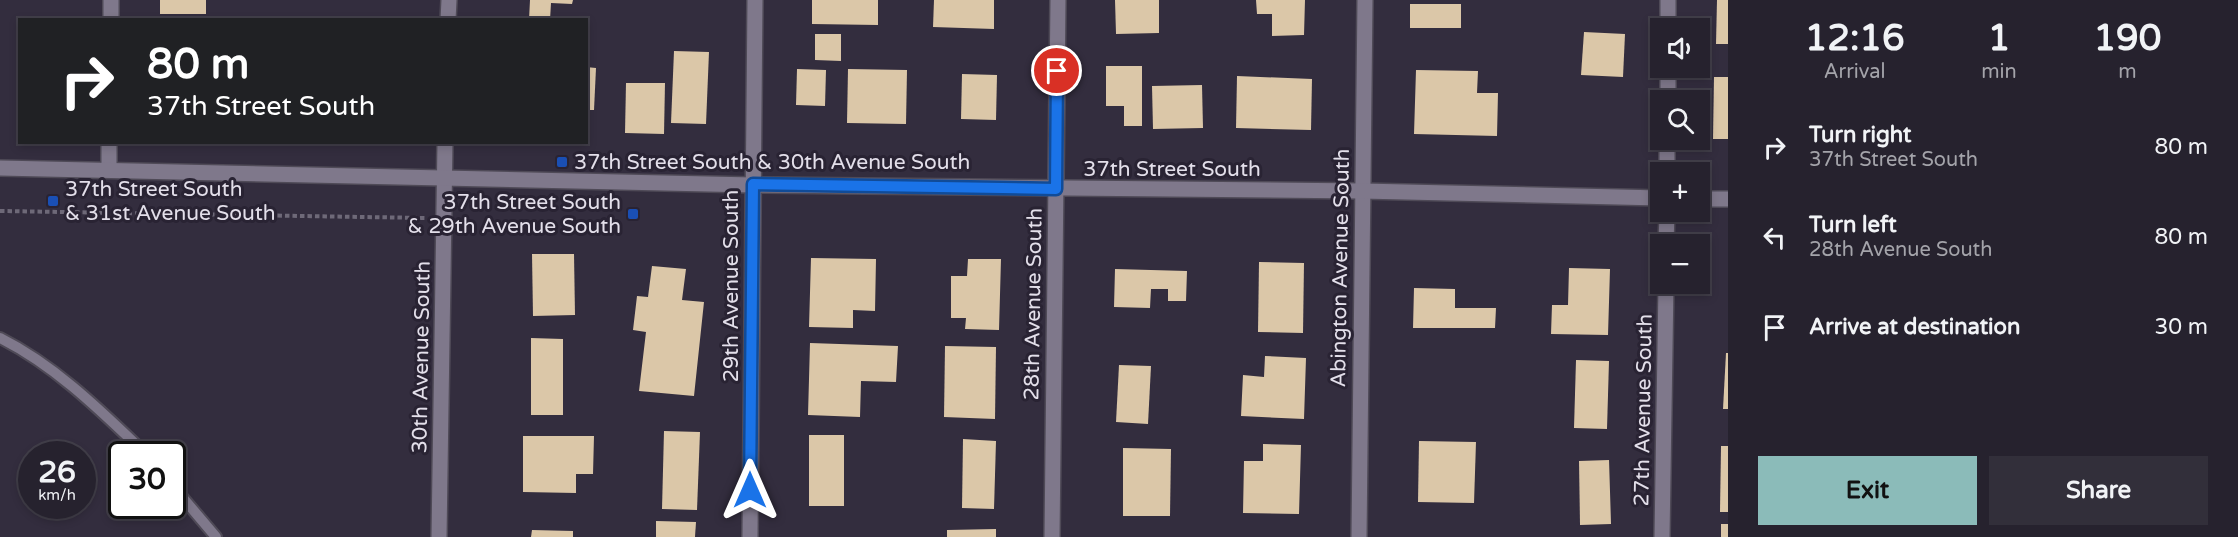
<!DOCTYPE html>
<html lang="en">
<head>
<meta charset="utf-8">
<style>
  body { margin:0; font-family:"Varela Round",sans-serif; background:#322f3a; color:#f1f3f6; height:100vh; display:flex; flex-direction:column; font-size:22px; white-space:nowrap }
  * { box-sizing:border-box; margin:0 }
  p { font-size:20px; color:#a4a4aa }
  .icon { flex:none; width:33px; height:33px; fill:none; stroke:currentColor; stroke-width:2; stroke-linecap:round; stroke-linejoin:round }
  .map { position:relative; flex:1; overflow:hidden }
  .side { display:flex; flex-direction:column; background:#26222e; width:510px }
  .side>* { flex:none }
  .hud { position:absolute; left:18px; top:18px; width:570px; height:126px; border-radius:0px; box-shadow:0 3px 9px #0003,0 0 0 2px #423f4a; background:#202124; color:#fff; overflow:hidden }
  .buttons { position:absolute; left:1650px; top:18px; display:grid; gap:12px }
  .buttons a { display:grid; place-items:center; width:60px; height:60px; border-radius:0px; background:#26222e; box-shadow:0 3px 9px #0003,0 0 0 2px #423f4a; font-size:30px }
  .speed { position:absolute; left:18px; top:441px; display:flex; gap:12px; font-size:30px; font-weight:700; text-align:center }
  .speed>* { display:grid; place-content:center; width:78px; height:78px; border-radius:50%; background:#26222e; box-shadow:0 3px 9px #0003,0 0 0 2px #423f4a; line-height:1 }
  .speed small { font-size:15px; font-weight:400 }
  .speed .limit { border:3px solid #111; border-radius:9px; background:#fff; color:#111 }
  .pin { position:absolute; display:grid; place-items:center; width:51px; height:51px; color:#fff; margin:-26px; border:3px solid #fff; border-radius:50%; box-shadow:0 2px 6px #0007 }
  .me { position:absolute; width:66px; margin:-33px; rotate:0deg; stroke-linejoin:round; filter:drop-shadow(0 0 4px #0008) }
  .turn { display:flex; align-items:center; gap:21px; height:126px; padding:0 30px; font-size:27px }
  .turn .icon { width:78px; height:78px; stroke-width:2.5 }
  .turn b { display:block; font-size:42px; line-height:51px }
  .eta { display:flex; justify-content:space-evenly; align-items:center; height:102px; text-align:center }
  .eta b { font-size:36px; font-weight:700; line-height:42px }
  .action { display:flex; gap:12px; margin-top:auto; padding:12px 30px }
  .action a { flex:1; height:69px; border-radius:0px; background:#8bbbb9; color:#111; font-size:24px; font-weight:700; line-height:69px; text-align:center }
  .action a+a { background:#322f3a; color:#f1f3f6 }
  ul { padding:0; list-style:none }
  li { display:flex; align-items:center; gap:18px; height:90px; padding:0 30px }
  li div { flex:1 }
  li b { display:block; font-size:22px }
  li em { font-style:normal }
  main { display:flex; flex:1; min-height:0 }
  .map>svg:first-child { display:block }
  .building { fill:#dbc7a8 }
  .lines { fill:none; stroke-linecap:round; stroke-linejoin:round }
  .service-casing { stroke:#4f4a57; stroke-width:14 }
  .minor-casing { stroke:#4f4a57; stroke-width:18 }
  .tertiary-casing { stroke:#4f4a57; stroke-width:18 }
  .path { stroke:#6e6978; stroke-width:4; stroke-dasharray:4.5 3; stroke-linecap:butt }
  .service { stroke:#7f788b; stroke-width:10 }
  .minor { stroke:#7f788b; stroke-width:15 }
  .tertiary { stroke:#7f788b; stroke-width:15 }
  .route-casing { stroke:#114b97; stroke-width:15 }
  .route { stroke:#1a73e8; stroke-width:10 }
  .transit-dot { fill:#1a4fb4; stroke:#292333; stroke-width:2 }
  .labels { text-anchor:middle; stroke-width:6; stroke-linejoin:round; paint-order:stroke }
  .poi-label { font-size:21px; fill:#e3dfea; stroke:#292333; text-anchor:start }
  .street-label { font-size:21px; fill:#e3dfea; stroke:#292333 }
</style>
</head>
<body>
<main>
<div class="map">
<svg width="1728" height="537" viewBox="0 0 1728 537">
  <rect width="100%" height="100%" fill="#332d3e"/>
  <g class="building">
    <rect x="160" y="0" width="46" height="14"/>
    <path d="M 530,0 L 573,0 L 572,4 L 551,3 L 550,20 L 529,20 Z"/>
    <path d="M 812,0 L 878,0 L 878,25 L 812,24 Z"/>
    <path d="M 934,0 L 994,0 L 994,29 L 933,27 Z"/>
    <path d="M 1115,0 L 1159,0 L 1159,33 L 1116,34 Z"/>
    <path d="M 1256,0 L 1305,0 L 1304,35 L 1272,36 L 1272,14 L 1257,14 Z"/>
    <path d="M 1717,0 L 1728,0 L 1728,44 L 1716,44 Z"/>
    <rect x="1410" y="4" width="51" height="24"/>
    <path d="M 1584,32 L 1625,34 L 1623,77 L 1581,75 Z"/>
    <path d="M 815,34 L 841,34 L 841,61 L 815,60 Z"/>
    <path d="M 674,51 L 709,52 L 706,124 L 671,123 Z"/>
    <path d="M 1106,66 L 1142,66 L 1142,126 L 1124,126 L 1124,106 L 1106,106 Z"/>
    <path d="M 586,67 L 596,68 L 594,110 L 586,110 Z"/>
    <path d="M 797,69 L 826,70 L 825,106 L 796,105 Z"/>
    <path d="M 848,69 L 907,70 L 906,124 L 847,123 Z"/>
    <path d="M 1416,70 L 1478,71 L 1477,93 L 1498,93 L 1497,136 L 1414,134 Z"/>
    <path d="M 962,74 L 997,75 L 996,120 L 961,119 Z"/>
    <path d="M 1237,76 L 1312,79 L 1311,130 L 1236,128 Z"/>
    <path d="M 1714,77 L 1728,77 L 1728,139 L 1713,139 Z"/>
    <path d="M 626,83 L 665,83 L 664,134 L 625,133 Z"/>
    <path d="M 1202,85 L 1203,128 L 1153,129 L 1152,86 Z"/>
    <path d="M 532,254 L 574,254 L 575,315 L 533,316 Z"/>
    <path d="M 811,258 L 876,259 L 875,311 L 853,310 L 853,328 L 809,327 Z"/>
    <path d="M 968,259 L 1001,259 L 999,330 L 965,329 L 966,318 L 951,318 L 951,276 L 967,276 Z"/>
    <path d="M 1259,262 L 1304,263 L 1303,333 L 1258,332 Z"/>
    <path d="M 652,266 L 686,269 L 682,300 L 704,302 L 694,396 L 639,391 L 646,332 L 633,330 L 637,296 L 648,297 Z"/>
    <path d="M 1569,268 L 1610,269 L 1608,335 L 1551,334 L 1552,305 L 1568,305 Z"/>
    <path d="M 1115,269 L 1187,271 L 1186,301 L 1168,301 L 1168,289 L 1151,289 L 1150,308 L 1114,307 Z"/>
    <path d="M 1414,288 L 1455,289 L 1455,308 L 1496,308 L 1495,328 L 1413,328 Z"/>
    <path d="M 531,338 L 563,339 L 563,415 L 531,415 Z"/>
    <path d="M 810,343 L 898,346 L 896,382 L 861,381 L 860,417 L 808,415 Z"/>
    <path d="M 945,346 L 996,347 L 995,419 L 944,417 Z"/>
    <path d="M 1726,353 L 1728,353 L 1728,409 L 1723,409 Z"/>
    <path d="M 1265,356 L 1306,358 L 1304,419 L 1241,416 L 1243,375 L 1264,377 Z"/>
    <path d="M 1576,360 L 1609,361 L 1607,429 L 1574,428 Z"/>
    <path d="M 1119,365 L 1151,366 L 1148,424 L 1116,422 Z"/>
    <path d="M 664,431 L 700,432 L 697,510 L 662,509 Z"/>
    <rect x="809" y="435" width="35" height="71"/>
    <path d="M 523,436 L 594,436 L 593,474 L 576,474 L 576,493 L 523,492 Z"/>
    <path d="M 963,439 L 996,441 L 994,509 L 962,508 Z"/>
    <path d="M 1419,441 L 1476,442 L 1474,503 L 1418,502 Z"/>
    <path d="M 1263,444 L 1301,445 L 1299,514 L 1243,513 L 1244,461 L 1263,461 Z"/>
    <path d="M 1721,446 L 1728,446 L 1728,512 L 1720,512 Z"/>
    <path d="M 1123,448 L 1171,449 L 1170,516 L 1123,516 Z"/>
    <path d="M 1609,460 L 1611,524 L 1580,525 L 1579,461 Z"/>
    <path d="M 656,521 L 696,522 L 695,537 L 656,537 Z"/>
    <rect x="1721" y="524" width="7" height="13"/>
    <path d="M 996,529 L 996,537 L 947,537 L 947,530 Z"/>
    <path d="M 532,530 L 573,531 L 573,537 L 531,537 Z"/>
  </g>
  <g class="lines">
    <g class="service-casing">
      <g id="service">
        <path d="M 0,338 C 56,366 102,412 146,454"/>
        <path d="M 172,485 L 216,537"/>
      </g>
    </g>
    <g class="minor-casing">
      <g id="minor">
        <path d="M 111,20 L 111,0"/>
        <path d="M 448,20 L 449,0"/>
        <path d="M 1668,28 L 1668,0"/>
        <path d="M 1668,100 L 1668,68"/>
        <path d="M 109,170 L 109,142"/>
        <path d="M 1667,172 L 1667,140"/>
        <path d="M 1666,244 L 1667,212"/>
        <path d="M 439,537 L 445,142"/>
        <path d="M 750,537 L 755,0"/>
        <path d="M 1052,537 L 1058,0"/>
        <path d="M 1359,537 L 1365,0"/>
        <path d="M 1662,537 L 1666,284"/>
      </g>
    </g>
    <g class="tertiary-casing">
      <g id="tertiary">
        <path d="M 0,168 L 753,185 L 1362,191 L 1660,198"/>
        <path d="M 1700,199 L 1728,199"/>
      </g>
    </g>
    <path class="path" d="M 0,211 L 425,218"/>
    <use href="#service" class="service"/>
    <use href="#minor" class="minor"/>
    <use href="#tertiary" class="tertiary"/>
  </g>
  <g class="lines">
    <g class="route-casing">
      <path id="route" d="M 750,490 L 753,184 L 1056,189 L 1057,71"/>
    </g>
    <use href="#route" class="route"/>
  </g>
  <g class="transit-dot">
    <rect x="556" y="156" width="12" height="12" rx="3"/>
    <rect x="47" y="195" width="12" height="12" rx="3"/>
    <rect x="627" y="208" width="12" height="12" rx="3"/>
  </g>
  <g class="labels">
    <g class="poi-label">
      <text x="574" y="169">37th Street South &amp; 30th Avenue South</text>
      <text x="65" y="196">37th Street South<tspan x="65" dy="24">&amp; 31st Avenue South</tspan></text>
      <text x="621" y="209" text-anchor="end">37th Street South<tspan x="621" dy="24">&amp; 29th Avenue South</tspan></text>
    </g>
    <g class="street-label">
      <text x="1172" y="176">37th Street South</text>
      <text transform="translate(1340 268) rotate(-89)" y="7">Abington Avenue South</text>
      <text transform="translate(731 286) rotate(-90)" y="7">29th Avenue South</text>
      <text transform="translate(1033 304) rotate(-89)" y="7">28th Avenue South</text>
      <text transform="translate(421 357) rotate(-89)" y="7">30th Avenue South</text>
      <text transform="translate(1643 410) rotate(-89)" y="7">27th Avenue South</text>
    </g>
  </g>
</svg>
<div class="buttons">
<a><svg class="icon" aria-label="sound" viewBox="0 0 24 24"><path d="M4 9h4l5-4v14l-5-4H4zM17 9q2 3 0 6"/></svg></a>
<a><svg class="icon" aria-label="search" viewBox="0 0 24 24"><circle cx="10" cy="10" r="6"/><path d="M15 15l6 6"/></svg></a>
<a>+</a>
<a>−</a>
</div>
<div class="speed"><div>26<small>km/h</small></div><div class="limit">30</div></div>
<div class="pin" style="left:1057px;top:71px;background:#d93025"><svg class="icon" aria-label="arrive" viewBox="0 0 24 24"><path d="M6 21V4h12l-3 4 3 4H6"/></svg></div>
<svg class="me" style="left:750px;top:490px" viewBox="-20 -20 40 40"><path d="M0-17L14 15 0 8-14 15z" fill="#1a73e8" stroke="#fff" stroke-width="4"/></svg>
<div class="hud">
<div class="turn"><svg class="icon" aria-label="right" viewBox="0 0 24 24"><path d="M7 20v-9h11M14 6l5 5-5 5"/></svg><div><b>80 m</b>37th Street South</div></div>
</div>
</div>
<section class="side">
<div class="eta">
<div><b>12:16</b><p>Arrival</p></div>
<div><b>1</b><p>min</p></div>
<div><b>190</b><p>m</p></div>
</div>
<ul>
<li><svg class="icon" aria-label="right" viewBox="0 0 24 24"><path d="M7 20v-9h11M14 6l5 5-5 5"/></svg><div><b>Turn right</b><p>37th Street South</p></div><em>80 m</em></li>
<li><svg class="icon" aria-label="left" viewBox="0 0 24 24"><path d="M17 20v-9H6M10 6l-5 5 5 5"/></svg><div><b>Turn left</b><p>28th Avenue South</p></div><em>80 m</em></li>
<li><svg class="icon" aria-label="arrive" viewBox="0 0 24 24"><path d="M6 21V4h12l-3 4 3 4H6"/></svg><div><b>Arrive at destination</b></div><em>30 m</em></li>
</ul>
<div class="action"><a>Exit</a><a>Share</a></div>
</section>
</main>
</body>
</html>
